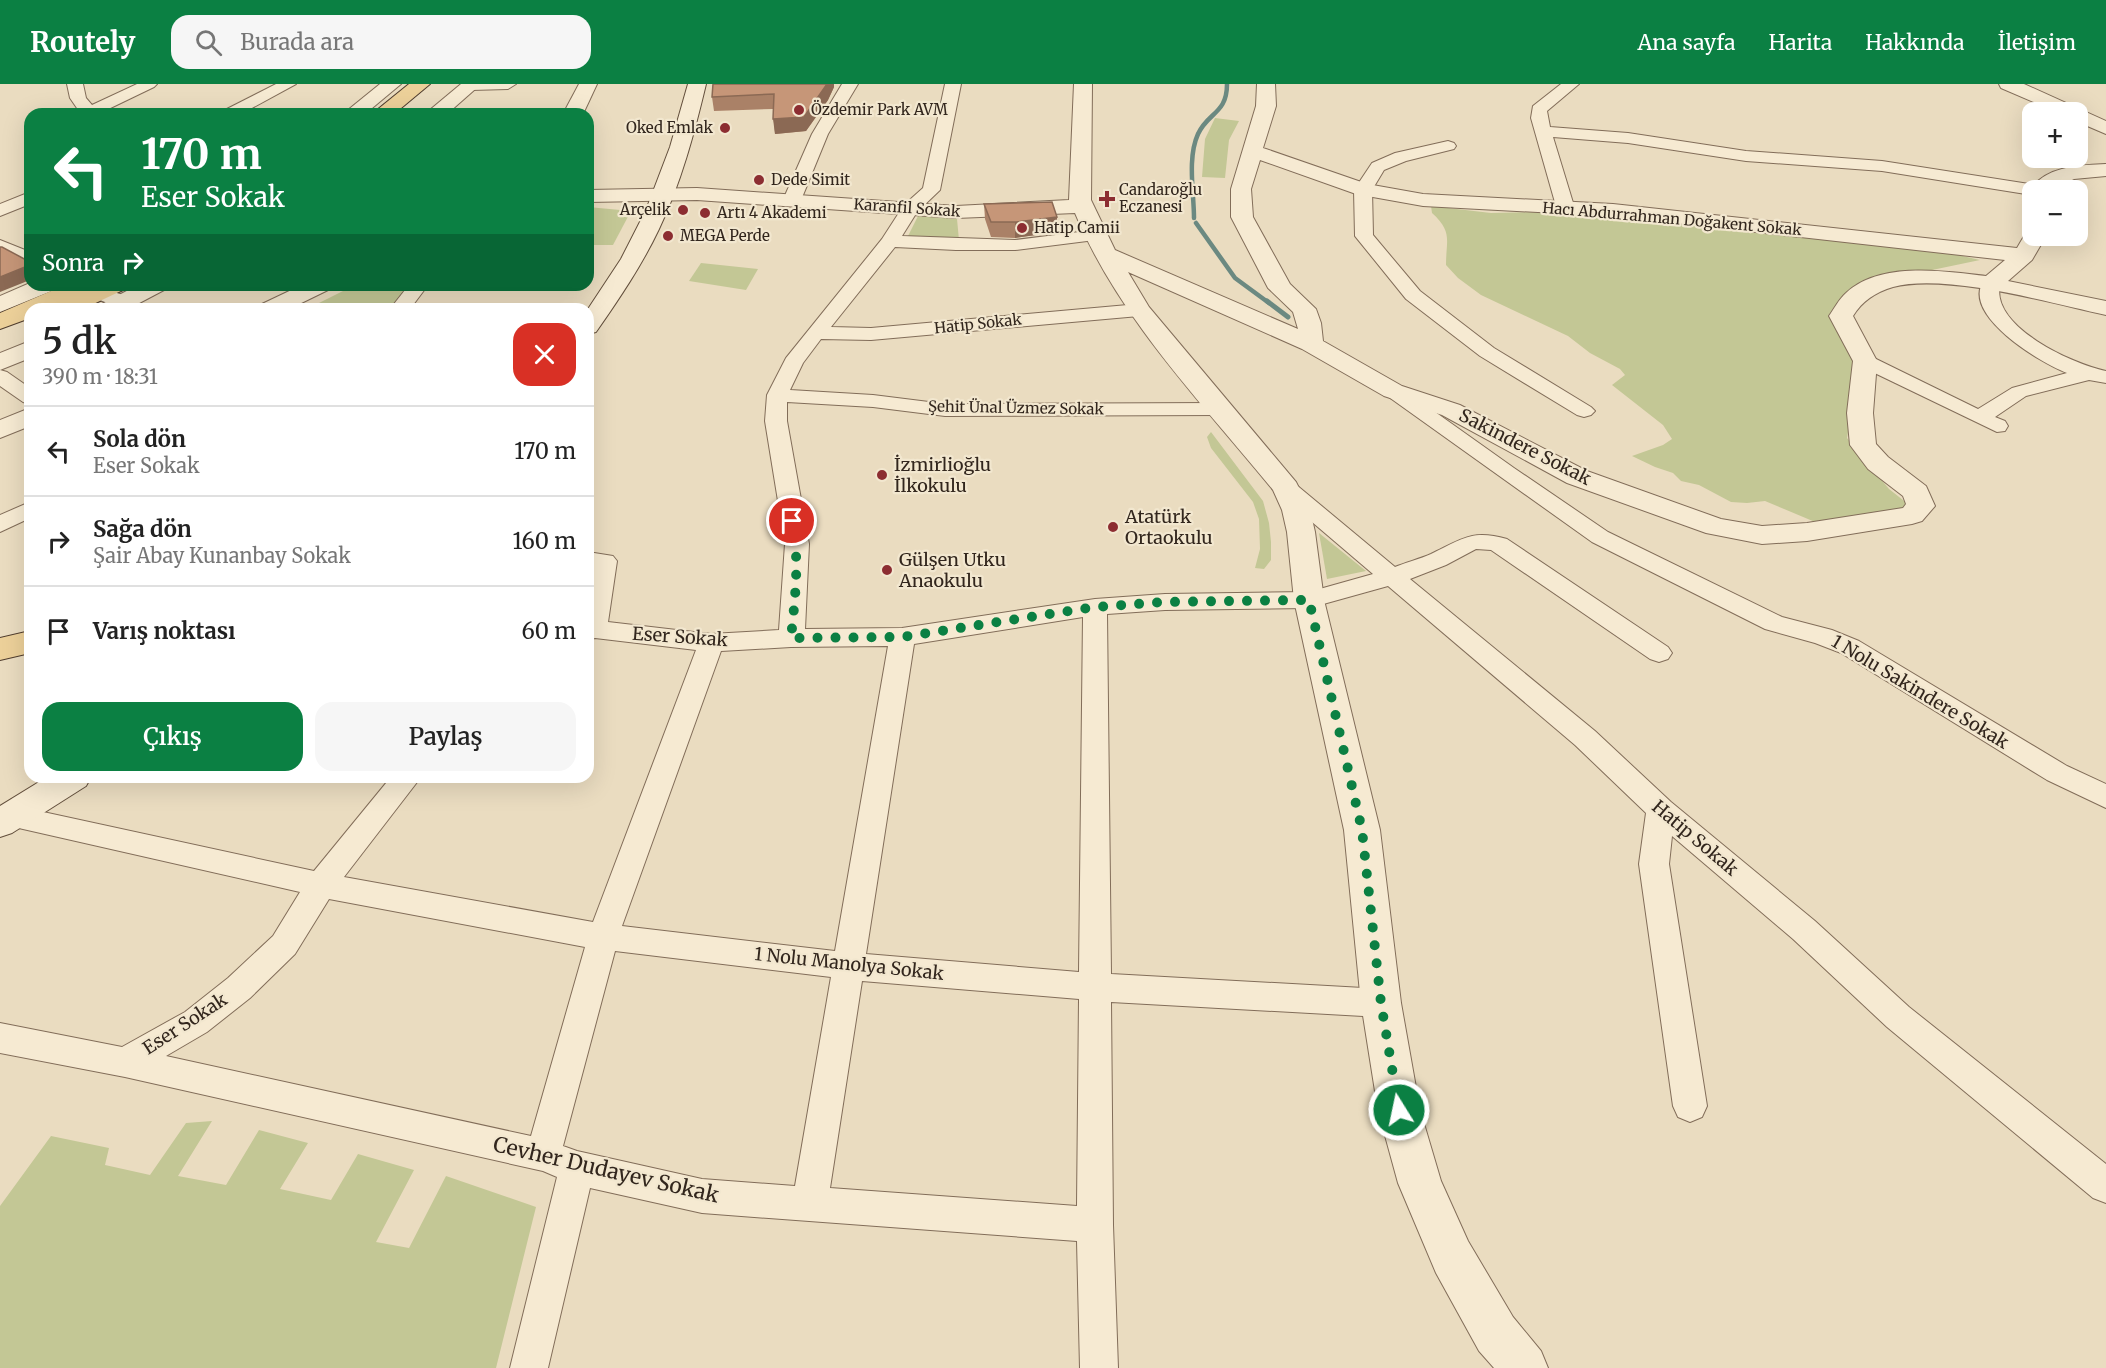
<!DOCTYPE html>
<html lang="tr">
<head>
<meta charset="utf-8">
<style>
  body { margin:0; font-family:Merriweather,serif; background:#f6f6f6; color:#222; height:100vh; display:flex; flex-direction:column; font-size:22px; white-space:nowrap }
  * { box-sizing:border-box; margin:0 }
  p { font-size:20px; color:#767676 }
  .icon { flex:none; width:33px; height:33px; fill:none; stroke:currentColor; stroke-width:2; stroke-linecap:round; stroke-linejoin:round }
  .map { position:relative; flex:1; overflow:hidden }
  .drawer { position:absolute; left:24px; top:219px; width:570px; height:480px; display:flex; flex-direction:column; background:#fff; border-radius:18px; box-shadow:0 6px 24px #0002 }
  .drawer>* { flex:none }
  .banner { position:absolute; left:24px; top:24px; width:570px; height:183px; border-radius:18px; box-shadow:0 6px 24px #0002; background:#0b8043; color:#fff; overflow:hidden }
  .buttons { position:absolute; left:2022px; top:18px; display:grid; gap:12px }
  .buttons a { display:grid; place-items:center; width:66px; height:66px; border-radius:12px; background:#fff; box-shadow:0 6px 24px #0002; font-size:30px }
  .pin { position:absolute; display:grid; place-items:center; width:51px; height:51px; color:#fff; margin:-26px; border:3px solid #fff; border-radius:50%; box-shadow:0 2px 6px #0007 }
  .me { position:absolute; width:66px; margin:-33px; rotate:350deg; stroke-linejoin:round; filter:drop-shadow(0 0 4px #0008) }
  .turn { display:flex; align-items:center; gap:21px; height:126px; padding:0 18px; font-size:27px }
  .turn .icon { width:78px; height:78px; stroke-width:2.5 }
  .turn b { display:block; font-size:42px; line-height:51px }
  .then { display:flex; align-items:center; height:57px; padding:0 18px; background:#0003; gap:12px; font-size:22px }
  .round { display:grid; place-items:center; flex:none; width:63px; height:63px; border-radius:18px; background:#f6f6f6 }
  .headline { display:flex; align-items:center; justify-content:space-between; height:102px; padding:0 18px }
  h1 { font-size:36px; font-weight:600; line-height:45px }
  .button { display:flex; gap:12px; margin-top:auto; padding:12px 18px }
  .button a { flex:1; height:69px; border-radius:18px; background:#0b8043; color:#fff; font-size:24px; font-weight:600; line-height:69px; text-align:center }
  .button a+a { background:#f6f6f6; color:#222 }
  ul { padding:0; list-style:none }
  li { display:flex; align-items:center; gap:18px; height:90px; padding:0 18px; border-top:2px solid #e0e0e0 }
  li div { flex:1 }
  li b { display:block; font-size:22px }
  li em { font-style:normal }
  header { display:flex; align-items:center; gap:36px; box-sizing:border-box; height:84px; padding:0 30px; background:#0b8043; color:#fff }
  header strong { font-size:28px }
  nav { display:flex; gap:33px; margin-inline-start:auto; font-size:21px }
  .search { width:420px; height:54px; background:#f6f6f6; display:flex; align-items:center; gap:15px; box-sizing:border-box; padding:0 21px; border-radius:18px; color:#767676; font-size:22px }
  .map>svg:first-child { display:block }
  .green { fill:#c3c795 }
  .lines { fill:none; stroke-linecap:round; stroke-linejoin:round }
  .stream-far1 { stroke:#6b8981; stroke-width:4.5 }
  .stream { stroke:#6b8981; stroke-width:5 }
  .minor-casing { stroke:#826d59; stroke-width:2 }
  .tertiary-casing { stroke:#826d59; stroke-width:2 }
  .secondary-casing { stroke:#634f3c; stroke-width:2 }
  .primary-casing { stroke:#4f3c2d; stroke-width:2 }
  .minor { fill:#f6ead2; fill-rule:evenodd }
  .tertiary { fill:#f6ead2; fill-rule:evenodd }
  .secondary { fill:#f6ead2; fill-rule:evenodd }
  .primary { fill:#ecd099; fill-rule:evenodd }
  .wall { fill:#aa8167 }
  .shaded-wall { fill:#8b6954 }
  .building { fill:#c69678; stroke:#8b6954; stroke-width:1.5 }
  .route { stroke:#0b8043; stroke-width:10; stroke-dasharray:0 18 }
  .poi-dot { fill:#8c2d31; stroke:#f2e7cf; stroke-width:2 }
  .labels { text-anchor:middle; stroke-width:4.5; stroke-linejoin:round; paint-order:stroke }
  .far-poi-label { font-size:15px; fill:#32261d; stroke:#f2e7cf; text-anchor:start }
  .far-street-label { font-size:15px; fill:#32261d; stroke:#f2e7cf }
  .street-label { font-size:18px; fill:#32261d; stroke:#f2e7cf }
  .poi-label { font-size:18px; fill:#32261d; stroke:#f2e7cf; text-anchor:start }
  .near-street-label { font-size:21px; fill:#32261d; stroke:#f2e7cf }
</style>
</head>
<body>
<header>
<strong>Routely</strong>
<div class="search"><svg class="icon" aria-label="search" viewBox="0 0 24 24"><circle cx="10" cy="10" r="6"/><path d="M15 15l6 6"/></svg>Burada ara</div>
<nav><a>Ana sayfa</a><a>Harita</a><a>Hakkında</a><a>İletişim</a></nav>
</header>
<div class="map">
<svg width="2106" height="1284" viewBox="0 0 2106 1284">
  <rect width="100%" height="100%" fill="#eadcc0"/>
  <g class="green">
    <path d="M 1215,34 L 1239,37 L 1229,56 L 1225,94 L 1202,93 L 1205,55 Z"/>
    <path d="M 1431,122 L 1491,129 L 1538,128 L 1619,132 L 1945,168 L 1980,176 L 1889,195 L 1850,212 L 1855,309 L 1847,354 L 1889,405 L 1913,424 L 1827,443 L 1765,417 L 1747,419 L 1731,418 L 1699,401 L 1681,397 L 1673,389 L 1655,383 L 1632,372 L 1663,361 L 1672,355 L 1663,341 L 1612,301 L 1625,291 L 1620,285 L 1590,269 L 1568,252 L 1481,211 L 1458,194 L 1446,181 C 1446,156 1453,148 1432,129 Z"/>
    <path d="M 588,123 L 631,127 L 613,161 L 588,161 Z"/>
    <path d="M 918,132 L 957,135 L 959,156 L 908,152 Z"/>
    <path d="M 701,179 L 758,185 L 746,206 L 689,197 Z"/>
    <path d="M 355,201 L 412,201 L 395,225 L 321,225 L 311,223 Z"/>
    <path d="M 1211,348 L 1263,417 L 1269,439 L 1271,458 L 1271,476 L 1264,485 L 1255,484 L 1260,465 L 1259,435 L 1253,418 L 1211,364 L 1207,353 Z"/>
    <path d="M 1319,449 L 1366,487 L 1327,495 Z"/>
    <path d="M 212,1037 L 178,1092 L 226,1101 L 259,1046 L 308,1059 L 280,1105 L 331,1116 L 358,1070 L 414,1086 L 376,1158 L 409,1164 L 446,1092 L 536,1123 L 496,1284 L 0,1284 L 0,1122 L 51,1052 L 109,1064 L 105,1081 L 150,1091 L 186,1039 Z"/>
  </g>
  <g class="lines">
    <g class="stream-far1">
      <path d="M 1194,134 C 1194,109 1187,74 1198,50 C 1208,28 1227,30 1227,0"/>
      <path d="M 1196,139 L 1235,194 L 1269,219"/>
    </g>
    <path class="stream" d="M 1267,217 L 1288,233"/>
    <g class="minor-casing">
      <g id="minor">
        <path d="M 67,0 L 83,0 L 86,14 L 92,21 L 137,0 L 157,0 L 154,3 L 98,30 L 81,30 L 70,14 Z"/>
        <path d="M 276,0 L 296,0 L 241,30 L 221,30 L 223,27 Z"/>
        <path d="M 464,0 L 516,0 L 508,5 L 471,6 L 466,4 Z"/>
        <path d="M 842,0 L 858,0 L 828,50 L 801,116 L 798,120 L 786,120 L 783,116 L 812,50 Z"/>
        <path d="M 945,0 L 961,0 L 940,106 L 917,128 L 902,152 L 1015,156 L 1095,146 L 1101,147 L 1104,151 L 1101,155 L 1095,156 L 1015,166 L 956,166 L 895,163 L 831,243 L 871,244 L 1139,220 L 1146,222 L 1149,226 L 1146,230 L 1139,232 L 871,256 L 821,255 L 803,279 L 790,306 L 873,311 L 945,320 L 1220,319 L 1227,321 L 1231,325 L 1227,329 L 1220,331 L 945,332 L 873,323 L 787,318 L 787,337 L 809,460 L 805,545 L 902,544 L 1095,515 L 1165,510 L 1309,508 L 1373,490 L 1278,409 L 1275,404 L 1278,399 L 1286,397 L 1294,399 L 1395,483 C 1407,478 1420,475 1431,470 C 1462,455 1472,445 1507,455 L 1668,563 L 1672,569 L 1668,575 L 1659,578 L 1650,575 L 1491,466 L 1476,465 L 1446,481 L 1410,495 L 1595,647 L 1671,718 L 1815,837 L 1909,923 L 2106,1080 L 2106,1119 L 2093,1114 L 1887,943 L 1793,855 L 1672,752 L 1669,780 L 1707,1022 L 1702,1033 L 1690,1038 L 1678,1033 L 1673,1022 L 1639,780 L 1646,729 L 1575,661 L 1388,502 L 1309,524 L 1165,526 L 1107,530 L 1111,890 L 1381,905 L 1392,909 L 1397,919 L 1392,929 L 1381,933 L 1111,918 L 1113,1141 L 1118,1284 L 1080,1284 L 1077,1157 L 702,1129 L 590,1104 L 548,1284 L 510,1284 L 557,1093 L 543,1087 L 125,993 L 0,969 L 0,939 L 122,963 L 185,928 L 228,894 L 273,852 L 300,808 L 1,740 L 1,724 L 11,721 L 314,787 L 391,693 L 421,693 L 344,793 L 593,838 L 696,566 L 595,554 L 588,556 L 588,506 L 592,484 L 588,484 L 588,468 L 613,472 L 617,477 L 608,538 L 711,550 L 779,546 L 785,460 L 765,337 L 767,311 L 786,274 L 882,155 L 904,121 L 923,104 ZM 1083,533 L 1079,888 L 866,870 L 914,560 ZM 888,562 L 835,867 L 622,842 L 721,567 L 791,563 ZM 329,815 L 585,863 L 531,1052 L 166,972 L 207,948 L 250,914 L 295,870 ZM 615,867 L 831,893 L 795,1102 L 702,1095 L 577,1067 L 563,1062 ZM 862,897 L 1079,915 L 1077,1122 L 830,1104 Z"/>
        <path d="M 1561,0 L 1579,0 L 1547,27 L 1550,43 L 1628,49 L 1746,67 L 1882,77 L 2036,101 L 2042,102 L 2045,106 L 2032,106 L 2032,111 L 1882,87 L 1746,77 L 1628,59 L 1553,53 L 1574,122 L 1571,126 L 1559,126 L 1556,122 L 1531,34 L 1533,22 Z"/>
        <path d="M 1448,57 L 1454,59 L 1456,62 L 1454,65 L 1406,77 L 1384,86 L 1372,106 L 1373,151 L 1420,207 L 1494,264 L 1591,323 L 1595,327 L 1591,331 L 1584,333 L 1577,331 L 1480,272 L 1406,215 L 1355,152 L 1354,106 L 1372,79 L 1395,69 Z"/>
        <path d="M 30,108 L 30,120 L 0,132 L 0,120 Z"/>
        <path d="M 0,156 L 30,168 L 30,181 L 0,168 Z"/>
        <path d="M 1991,194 L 1998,196 L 2000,200 C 1990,243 2073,280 2106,287 L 2106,299 L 2089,296 L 2026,312 L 1995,333 L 2005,337 L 2008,342 L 2005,347 L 1997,348 L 1858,281 L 1855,277 L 1858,273 L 1872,273 L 1978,325 L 2012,304 L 2067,289 C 2041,279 1960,231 1984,196 Z"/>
        <path d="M 409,201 L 428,201 L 410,225 L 390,225 Z"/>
        <path d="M 99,203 L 132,214 L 147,225 L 123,225 L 92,213 L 89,209 L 92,205 Z"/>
        <path d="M 0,286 L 7,288 L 30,304 L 30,320 L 23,318 L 0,302 Z"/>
        <path d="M 1393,301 L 1400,303 L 1514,384 L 1608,448 L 1782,533 L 1832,546 L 1859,557 L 2067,682 L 2106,700 L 2106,724 L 2047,696 L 1841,569 L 1815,559 L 1765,545 L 1592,458 L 1386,311 L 1383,307 L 1386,303 Z"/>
        <path d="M 30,418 L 30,434 L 0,448 L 0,431 Z"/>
      </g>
    </g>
    <g class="tertiary-casing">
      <g id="tertiary">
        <path d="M 380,0 L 401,0 L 365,30 L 343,30 Z"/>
        <path d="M 461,0 L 481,0 L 447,30 L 425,30 Z"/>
        <path d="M 579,0 L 597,0 L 583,30 L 563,30 Z"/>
        <path d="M 1074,0 L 1092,0 L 1091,116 L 1115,166 L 1298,245 L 1293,228 L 1268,204 L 1231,133 L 1231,105 L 1256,22 L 1257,0 L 1275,0 L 1276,22 L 1263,64 L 1367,100 L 1423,110 L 1613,120 L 2017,164 L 2027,147 L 2032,146 L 2032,152 L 2046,152 L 2032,176 L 2008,197 L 2106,217 L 2106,231 C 2051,219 1946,189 1893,203 C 1876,208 1862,217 1853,232 L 1877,277 L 1873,329 L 1876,360 L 1888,373 L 1926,402 L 1935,422 L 1922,437 L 1912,440 L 1807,457 L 1762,460 L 1706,449 L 1567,399 L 1442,331 L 1384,312 L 1302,265 L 1128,188 L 1149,223 L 1296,398 L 1310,426 L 1315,448 L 1324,516 L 1380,746 L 1401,919 L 1420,1026 L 1441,1097 L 1468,1157 L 1513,1233 L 1541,1267 L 1548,1284 L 1494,1284 L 1479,1267 L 1436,1189 L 1398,1099 L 1378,1026 L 1361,919 L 1344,746 L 1294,516 L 1287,448 L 1282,426 L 1273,406 C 1202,319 1118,233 1075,129 L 956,134 L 697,116 L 588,118 L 588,106 L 697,104 L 956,122 L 1069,116 ZM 1260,76 L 1356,110 L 1423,122 L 1613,132 L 2005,176 L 1986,192 C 1944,187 1880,177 1846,209 C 1839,215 1834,225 1829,232 L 1853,277 L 1847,329 L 1850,361 L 1868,385 L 1903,412 L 1906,420 L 1903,424 L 1807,439 L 1762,442 L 1721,435 L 1587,387 L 1460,321 L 1402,302 L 1323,257 L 1321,239 L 1316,225 L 1290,200 L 1253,133 L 1251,105 Z"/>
        <path d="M 1999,0 L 2024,0 L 2106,37 L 2106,50 L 2078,38 L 2078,28 L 2057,28 L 2001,4 Z"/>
        <path d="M 2106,80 L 2106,92 L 2074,95 L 2052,106 L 2032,106 L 2032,110 L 2030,106 C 2046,82 2080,81 2106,80 Z"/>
        <path d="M 30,199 L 58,201 L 54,206 L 0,228 L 0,212 Z"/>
        <path d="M 138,201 L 168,201 L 164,206 L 128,225 L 98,225 L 102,220 Z"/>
        <path d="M 302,201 L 332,201 L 328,206 L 289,225 L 258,225 L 262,220 Z"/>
        <path d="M 30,257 L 30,274 L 0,286 L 0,269 Z"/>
        <path d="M 30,324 L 30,342 L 0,354 L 0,336 Z"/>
      </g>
    </g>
    <g class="secondary-casing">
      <g id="secondary">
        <path d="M 688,0 L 706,0 C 694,50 681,99 659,145 C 642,181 619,215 596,248 L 588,250 L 588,225 L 621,175 L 646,126 L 670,63 Z"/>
        <path d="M 47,693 L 91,693 L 86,702 L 12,749 L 0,753 L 0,722 Z"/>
      </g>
    </g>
    <g class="primary-casing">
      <g id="primary">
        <path d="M 409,0 L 430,0 L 394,30 L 372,30 Z"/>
        <path d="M 65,201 L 127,201 L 123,206 L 83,225 L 55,225 L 55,222 L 49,225 L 30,225 L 30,234 L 0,245 L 0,229 Z"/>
        <path d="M 30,547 L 30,569 L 0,576 L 0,554 Z"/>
      </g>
    </g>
    <use href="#minor" class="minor"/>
    <use href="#tertiary" class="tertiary"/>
    <use href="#secondary" class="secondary"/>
    <use href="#primary" class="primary"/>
  </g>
  <g class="wall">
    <path d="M 713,0 L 834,0 L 834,3 L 828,16 L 806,47 L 775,50 L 773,25 L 714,27 L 712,13 Z"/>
    <path d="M 984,120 L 1057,148 L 1015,154 L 991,153 L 985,135 Z"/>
  </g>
  <g class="shaded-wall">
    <path d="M 827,0 L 834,0 L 834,3 L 828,16 L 806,47 L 775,50 L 773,35 Z"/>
    <path d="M 1057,133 L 1057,148 L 1015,154 L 1015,138 Z"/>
    <path d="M 30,181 L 30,196 L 0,208 L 0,193 Z"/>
  </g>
  <g class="building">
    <path d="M 713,0 L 827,0 L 804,33 L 773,35 L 774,10 L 712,13 Z"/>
    <path d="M 1052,118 L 1057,133 L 1015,138 L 991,138 L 984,120 Z"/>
    <path d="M 0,163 L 2,163 L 30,178 L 30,181 L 0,193 Z"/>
  </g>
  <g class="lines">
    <path class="route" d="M 792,437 C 800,476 795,514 791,554 L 902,553 L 1095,523 L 1165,518 L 1309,516 L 1362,746 L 1381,919 L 1399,1026"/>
  </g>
  <g class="poi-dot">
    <circle cx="799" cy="26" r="6"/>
    <circle cx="725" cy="44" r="6"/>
    <circle cx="759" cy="96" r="6"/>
    <path d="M1104 106h6v6h6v6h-6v6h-6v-6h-6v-6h6z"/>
    <circle cx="683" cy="126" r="6"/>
    <circle cx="705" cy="129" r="6"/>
    <circle cx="1022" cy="144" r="6"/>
    <circle cx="668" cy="152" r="6"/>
    <circle cx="882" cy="391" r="6"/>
    <circle cx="1113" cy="443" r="6"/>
    <circle cx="887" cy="486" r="6"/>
  </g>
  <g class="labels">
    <g class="far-poi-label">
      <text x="811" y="31">Özdemir Park AVM</text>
      <text x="713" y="49" text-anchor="end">Oked Emlak</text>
      <text x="771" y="101">Dede Simit</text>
      <text x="1119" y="111">Candaroğlu<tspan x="1119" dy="17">Eczanesi</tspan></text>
      <text x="671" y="131" text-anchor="end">Arçelik</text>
      <text x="717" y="134">Artı 4 Akademi</text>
      <text x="1034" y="149">Hatip Camii</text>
      <text x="680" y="157">MEGA Perde</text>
    </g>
    <g class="far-street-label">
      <text transform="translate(907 124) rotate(4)" y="5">Karanfil Sokak</text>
      <text transform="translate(1672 135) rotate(5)" y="5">Hacı Abdurrahman Doğakent Sokak</text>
      <text transform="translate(978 240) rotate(-6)" y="5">Hatip Sokak</text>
      <text transform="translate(1016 324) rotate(1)" y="5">Şehit Ünal Üzmez Sokak</text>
    </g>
    <g class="street-label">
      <text transform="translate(1525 363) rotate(27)" y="6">Sakindere Sokak</text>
      <text transform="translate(680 553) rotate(4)" y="6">Eser Sokak</text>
      <text transform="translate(1920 608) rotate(31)" y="6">1 Nolu Sakindere Sokak</text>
      <text transform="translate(1695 754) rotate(40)" y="6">Hatip Sokak</text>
      <text transform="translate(849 880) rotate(6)" y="6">1 Nolu Manolya Sokak</text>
      <text transform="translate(185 940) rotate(-33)" y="6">Eser Sokak</text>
    </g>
    <g class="poi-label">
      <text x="894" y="387">İzmirlioğlu<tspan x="894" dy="21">İlkokulu</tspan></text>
      <text x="1125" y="439">Atatürk<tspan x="1125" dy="21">Ortaokulu</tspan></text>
      <text x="899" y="482">Gülşen Utku<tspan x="899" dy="21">Anaokulu</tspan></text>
    </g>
    <g class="near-street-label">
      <text transform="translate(606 1086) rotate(13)" y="7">Cevher Dudayev Sokak</text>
    </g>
  </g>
</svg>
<div class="buttons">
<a>+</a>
<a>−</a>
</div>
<div class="pin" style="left:792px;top:437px;background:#d93025"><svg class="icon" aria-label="arrive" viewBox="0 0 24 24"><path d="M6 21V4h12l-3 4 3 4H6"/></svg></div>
<svg class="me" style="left:1399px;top:1026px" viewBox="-20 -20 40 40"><circle r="17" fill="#0b8043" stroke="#fff" stroke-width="3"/><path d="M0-11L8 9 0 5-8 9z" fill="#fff"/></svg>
<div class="banner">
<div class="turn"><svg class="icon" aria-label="left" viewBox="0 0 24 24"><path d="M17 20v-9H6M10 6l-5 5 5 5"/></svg><div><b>170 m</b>Eser Sokak</div></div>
<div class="then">Sonra<svg class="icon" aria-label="right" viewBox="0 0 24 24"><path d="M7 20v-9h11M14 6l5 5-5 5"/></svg></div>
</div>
<section class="drawer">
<div class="headline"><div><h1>5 dk</h1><p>390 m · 18:31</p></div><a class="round" style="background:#d93025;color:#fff"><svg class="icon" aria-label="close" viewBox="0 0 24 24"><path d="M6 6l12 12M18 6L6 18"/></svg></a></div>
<ul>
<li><svg class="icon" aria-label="left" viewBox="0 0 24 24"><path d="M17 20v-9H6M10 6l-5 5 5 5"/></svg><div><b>Sola dön</b><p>Eser Sokak</p></div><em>170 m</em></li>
<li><svg class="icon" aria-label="right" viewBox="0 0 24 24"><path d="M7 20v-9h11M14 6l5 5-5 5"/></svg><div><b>Sağa dön</b><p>Şair Abay Kunanbay Sokak</p></div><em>160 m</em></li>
<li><svg class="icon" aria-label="arrive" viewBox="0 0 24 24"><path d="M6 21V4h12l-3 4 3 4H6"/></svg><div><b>Varış noktası</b></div><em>60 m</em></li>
</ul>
<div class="button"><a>Çıkış</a><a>Paylaş</a></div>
</section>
</div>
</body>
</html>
